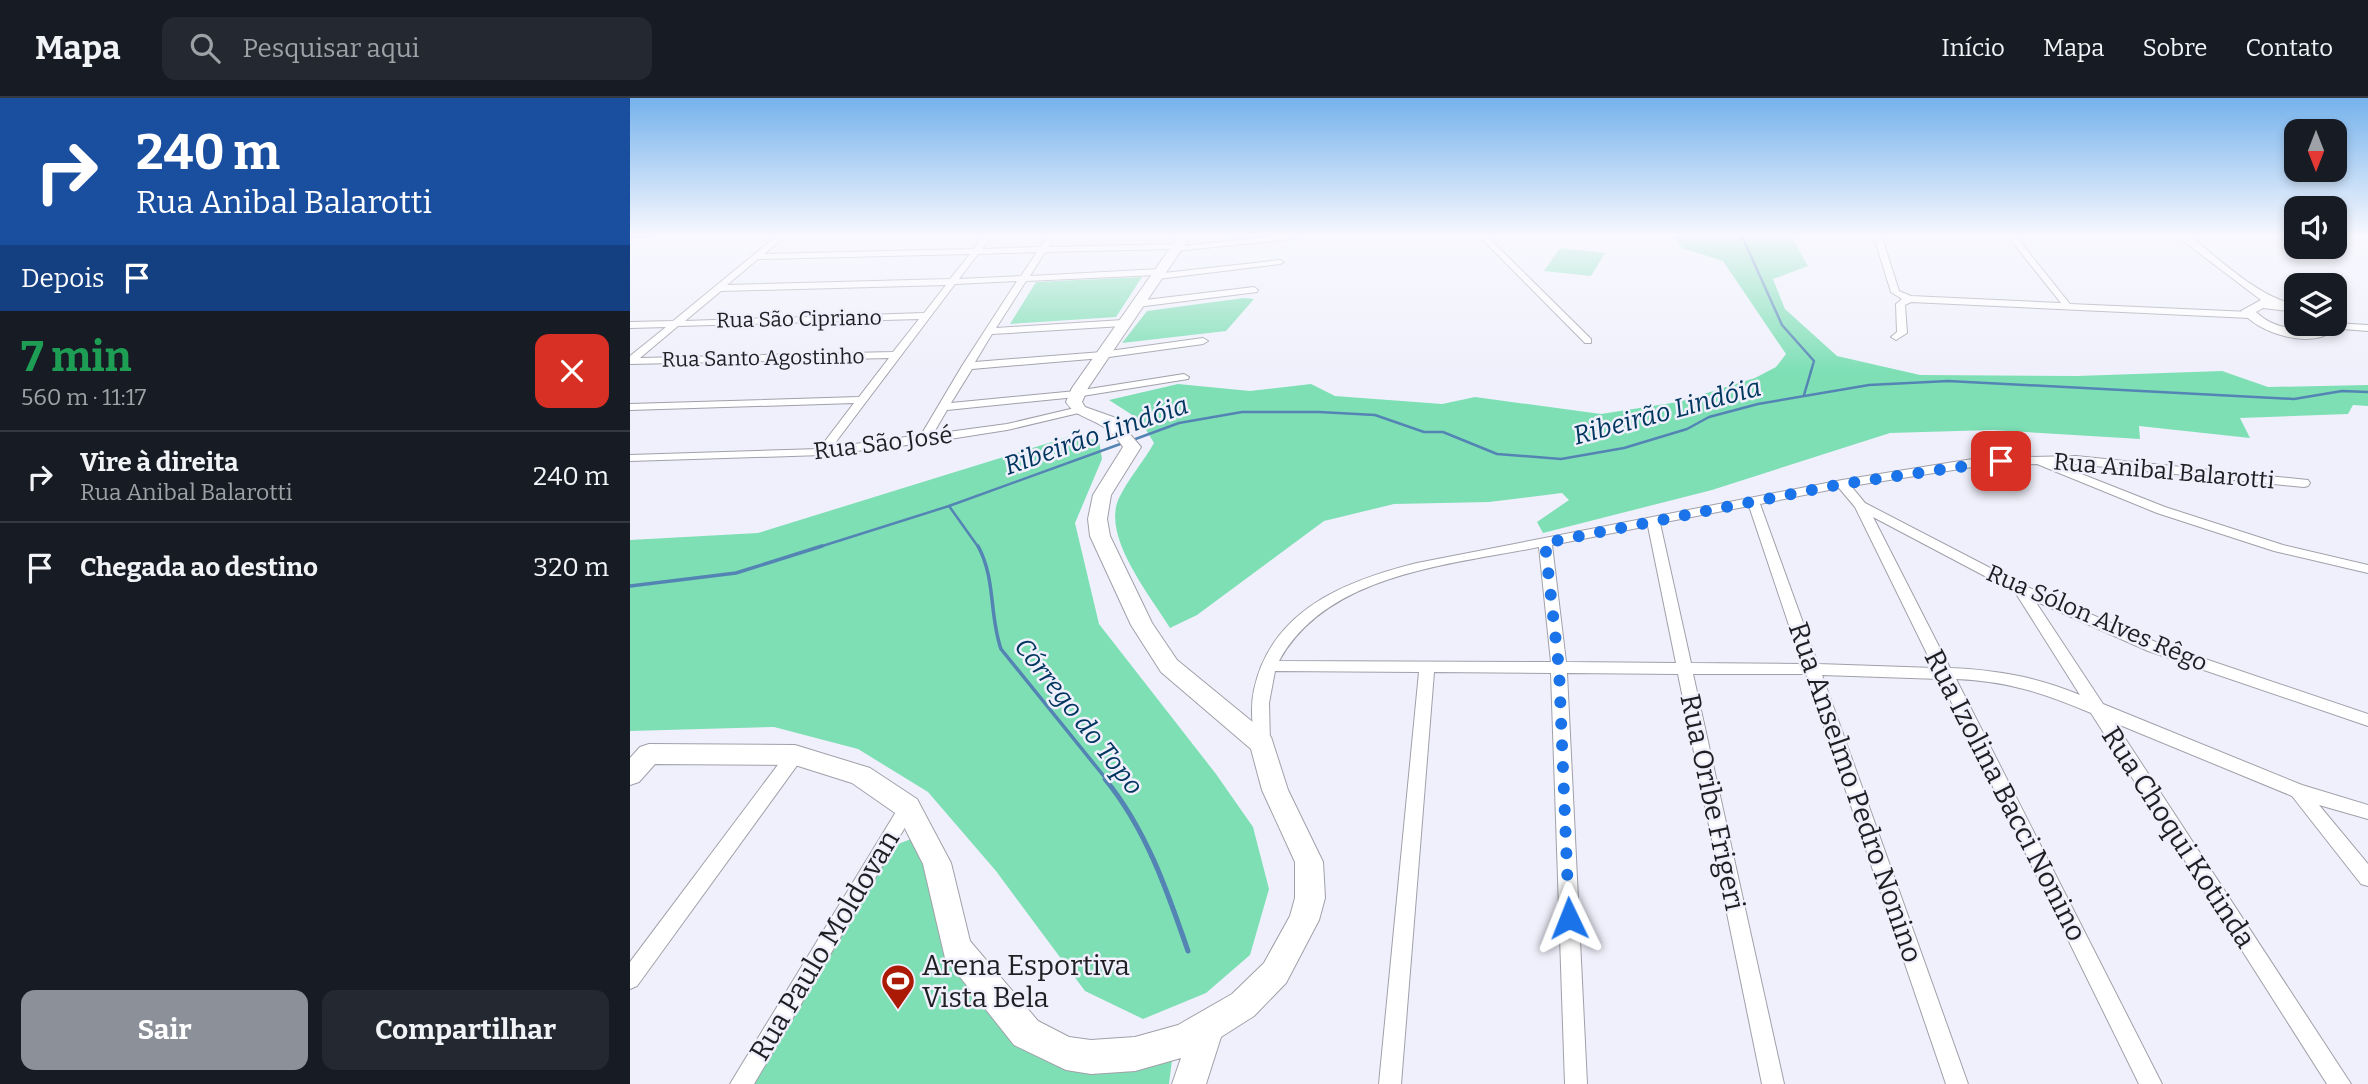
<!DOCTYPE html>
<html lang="pt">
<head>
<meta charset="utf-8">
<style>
  body { margin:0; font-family:Bitter,serif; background:#242831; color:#f1f3f6; height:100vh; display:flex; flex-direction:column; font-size:26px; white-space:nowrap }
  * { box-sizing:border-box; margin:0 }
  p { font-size:23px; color:#9ea1a6 }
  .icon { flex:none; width:38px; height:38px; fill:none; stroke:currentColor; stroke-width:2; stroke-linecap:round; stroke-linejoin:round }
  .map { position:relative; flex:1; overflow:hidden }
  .drawer { display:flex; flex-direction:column; background:#171b24; width:630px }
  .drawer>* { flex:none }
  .guide { background:#1a4fa0; color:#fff; overflow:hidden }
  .needle { width:46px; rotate:180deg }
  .tools { position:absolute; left:1654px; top:21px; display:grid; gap:14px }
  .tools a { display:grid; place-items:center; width:63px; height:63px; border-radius:14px; background:#171b24; box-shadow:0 4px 10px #0003; font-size:35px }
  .pin { position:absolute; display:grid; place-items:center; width:60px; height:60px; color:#fff; margin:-30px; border-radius:14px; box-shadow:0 4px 10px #0006 }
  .me { position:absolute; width:77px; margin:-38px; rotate:358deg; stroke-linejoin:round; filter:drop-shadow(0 0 5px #0008) }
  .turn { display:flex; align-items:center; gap:24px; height:147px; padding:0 21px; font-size:32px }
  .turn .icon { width:91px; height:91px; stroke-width:2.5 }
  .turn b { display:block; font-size:49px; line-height:60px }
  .then { display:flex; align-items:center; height:66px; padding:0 21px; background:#0003; gap:14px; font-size:26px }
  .round { display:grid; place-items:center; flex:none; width:74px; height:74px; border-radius:14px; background:#242831 }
  .head { display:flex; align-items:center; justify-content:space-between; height:119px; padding:0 21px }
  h1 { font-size:42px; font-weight:700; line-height:52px; color:#1e9e55 }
  .primary-button { display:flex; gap:14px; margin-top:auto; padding:14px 21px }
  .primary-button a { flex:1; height:80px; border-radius:14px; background:#8c9099; color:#fff; font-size:28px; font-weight:700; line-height:80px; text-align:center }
  .primary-button a+a { background:#242831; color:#f1f3f6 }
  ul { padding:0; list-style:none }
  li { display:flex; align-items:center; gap:21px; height:91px; padding:0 21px; border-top:2px solid #363941 }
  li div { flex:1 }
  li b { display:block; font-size:26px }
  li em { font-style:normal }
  header { display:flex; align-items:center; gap:42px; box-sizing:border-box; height:98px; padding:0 35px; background:#171b24; border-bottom:2px solid #363941 }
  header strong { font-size:33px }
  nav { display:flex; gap:38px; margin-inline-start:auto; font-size:24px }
  .search { width:490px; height:63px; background:#242831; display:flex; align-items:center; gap:18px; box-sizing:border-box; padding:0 24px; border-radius:14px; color:#9ea1a6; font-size:26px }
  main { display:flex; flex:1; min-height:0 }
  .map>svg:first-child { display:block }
  .green { fill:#7edfb5 }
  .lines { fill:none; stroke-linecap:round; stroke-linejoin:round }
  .stream-far2 { stroke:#5384b4; stroke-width:2.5 }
  .stream-far1 { stroke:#5384b4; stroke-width:3.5 }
  .stream { stroke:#5384b4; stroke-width:5 }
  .street-casing { stroke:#a0a0aa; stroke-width:2 }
  .secondary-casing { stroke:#a0a0aa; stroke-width:2 }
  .street { fill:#fff; fill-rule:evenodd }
  .secondary { fill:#fff; fill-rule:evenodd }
  .route { stroke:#1a73e8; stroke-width:12; stroke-dasharray:0 21.6 }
  .labels { text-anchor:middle; stroke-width:5; stroke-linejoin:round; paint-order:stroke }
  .far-street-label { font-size:21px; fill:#1f1e22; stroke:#f0f0fc }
  .street-label { font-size:24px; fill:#1f1e22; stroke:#f0f0fc }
  .water-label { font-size:26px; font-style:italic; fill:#00355f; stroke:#f0f0fc }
  .near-street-label { font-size:28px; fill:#1f1e22; stroke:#f0f0fc }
  .near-poi-label { font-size:28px; fill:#1f1e22; stroke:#f0f0fc; text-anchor:start }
</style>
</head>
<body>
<header>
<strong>Mapa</strong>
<div class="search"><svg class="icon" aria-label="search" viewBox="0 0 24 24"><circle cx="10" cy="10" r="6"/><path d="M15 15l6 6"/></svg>Pesquisar aqui</div>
<nav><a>Início</a><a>Mapa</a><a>Sobre</a><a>Contato</a></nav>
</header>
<main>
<section class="drawer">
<div class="guide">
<div class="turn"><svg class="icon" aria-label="right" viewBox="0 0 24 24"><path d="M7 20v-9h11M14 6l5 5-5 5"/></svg><div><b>240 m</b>Rua Anibal Balarotti</div></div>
<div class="then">Depois<svg class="icon" aria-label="arrive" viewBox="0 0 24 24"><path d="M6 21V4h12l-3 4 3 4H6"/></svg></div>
</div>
<div class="head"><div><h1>7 min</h1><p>560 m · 11:17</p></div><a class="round" style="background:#d93025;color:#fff"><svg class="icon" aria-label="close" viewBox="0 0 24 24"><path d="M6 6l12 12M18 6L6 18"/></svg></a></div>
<ul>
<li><svg class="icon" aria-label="right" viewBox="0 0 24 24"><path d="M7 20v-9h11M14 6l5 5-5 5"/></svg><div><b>Vire à direita</b><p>Rua Anibal Balarotti</p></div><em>240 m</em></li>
<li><svg class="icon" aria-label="arrive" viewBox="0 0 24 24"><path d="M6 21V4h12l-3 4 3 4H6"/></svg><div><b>Chegada ao destino</b></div><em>320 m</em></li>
</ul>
<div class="primary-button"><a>Sair</a><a>Compartilhar</a></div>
</section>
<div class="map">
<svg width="1738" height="986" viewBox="0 0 1738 986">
  <rect width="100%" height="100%" fill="#f0f0fc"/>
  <g class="green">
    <path d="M 1056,136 L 1160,136 L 1178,168 L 1143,181 L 1155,211 L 1207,258 L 1290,277 L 1447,278 L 1592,273 L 1638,289 L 1738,287 L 1738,308 L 1723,307 L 1718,316 L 1610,320 L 1620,340 L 1509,328 L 1510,341 L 1362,332 L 1260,335 L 1082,392 L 913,435 L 907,424 L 939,402 L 932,395 L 859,404 L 764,406 L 694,423 L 567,517 L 540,530 C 520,497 471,438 489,400 C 498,381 514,363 524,345 L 510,322 L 479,302 L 548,286 L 620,293 L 681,286 L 705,298 L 812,306 L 845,299 L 971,316 L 1048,304 L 1125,280 L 1146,269 L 1156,256 L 1093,163 L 1052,150 L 1044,138 Z"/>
    <path d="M 930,150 L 975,155 L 961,178 L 914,173 Z"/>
    <path d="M 512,179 L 486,219 L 380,226 L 406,184 Z"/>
    <path d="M 614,200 L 624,201 L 596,233 L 492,245 L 517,213 Z"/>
    <path d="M 438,339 L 469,342 L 472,361 L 445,425 L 469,526 L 586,676 L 623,729 L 639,791 L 620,857 L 576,895 L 513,921 L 455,893 L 366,773 L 298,694 L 228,651 L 144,629 L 0,633 L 0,442 L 128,435 Z"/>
    <path d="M 281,741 L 300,766 L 391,946 L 542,962 L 539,986 L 124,986 L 256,758 L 268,746 Z"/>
  </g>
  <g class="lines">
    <g class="stream-far2">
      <path d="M 1111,136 L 1152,227 L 1184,263 L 1174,297"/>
      <path d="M 500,343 L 549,325 L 612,314 L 689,314 L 745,317 L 794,334 L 813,334 L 867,356 L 931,361 L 994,350 L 1057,331 L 1079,319 L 1128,306 L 1239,287 L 1318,283 L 1664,301 L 1712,293 L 1738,294"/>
      <path d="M 319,408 L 349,450"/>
      <path d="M 186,450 L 319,408 L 493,345"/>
    </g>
    <g class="stream-far1">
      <path d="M 348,448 C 366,481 359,517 371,551 L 477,682"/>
      <path d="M 0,488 L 106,475 L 192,448"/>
    </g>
    <path class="stream" d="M 475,681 C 516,731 537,792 558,853"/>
    <g class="street-casing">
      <g id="street">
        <path d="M 0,136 L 27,136 L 23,138 L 0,139 Z"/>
        <path d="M 149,136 L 158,136 L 134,156 L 343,151 L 355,136 L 363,136 L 352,151 L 410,149 L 419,136 L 427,136 L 418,149 L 547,146 L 551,148 L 667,136 L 675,138 L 671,140 L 545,153 L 541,151 L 415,154 L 400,178 L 530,171 L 534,175 L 650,162 L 654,164 L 650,166 L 528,181 L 525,177 L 396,183 L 366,230 L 493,222 L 498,225 L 493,228 L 362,236 L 345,264 L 472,254 L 573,240 L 578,243 L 573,246 L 472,260 L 342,271 L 321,305 L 446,293 L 554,276 L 559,279 L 558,281 L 446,299 L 317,312 L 303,336 L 377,326 L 449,309 L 454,312 L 453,314 L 377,332 L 294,345 L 192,357 L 0,363 L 0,357 L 189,351 L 224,305 L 0,312 L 0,306 L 229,299 L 259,260 L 0,266 L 0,258 L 36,229 L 0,230 L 0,224 L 43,223 ZM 407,154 L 391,178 L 329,181 L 348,156 ZM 340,156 L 320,181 L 97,187 L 128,161 ZM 387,183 L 332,268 L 291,337 L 202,349 L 325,186 ZM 316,187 L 294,215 L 55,223 L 91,193 ZM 289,221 L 263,254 L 10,260 L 48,228 Z"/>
        <path d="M 847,136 L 855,136 L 961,241 L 961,245 L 955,245 Z"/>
        <path d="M 1243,136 L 1251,136 L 1269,193 L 1281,198 L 1431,205 L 1376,136 L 1384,136 L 1440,206 L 1620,214 L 1625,217 L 1620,220 L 1281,204 L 1275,207 L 1277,235 L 1266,242 L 1261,239 L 1267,234 L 1266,206 L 1272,201 L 1261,194 Z"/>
        <path d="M 624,189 L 628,192 L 627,194 L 507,209 L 503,206 L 507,203 Z"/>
        <path d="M 1704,225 L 1738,227 L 1738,233 L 1699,230 L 1694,227 Z"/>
        <path d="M 1446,358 L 1678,382 L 1680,385 L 1678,388 L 1674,389 L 1446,366 L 1426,366 L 1535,409 L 1653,447 L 1738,467 L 1738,475 L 1644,453 L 1527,415 L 1407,366 L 1349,368 L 1221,388 L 1235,405 L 1395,488 L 1528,545 L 1738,616 L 1738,628 L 1518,553 L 1405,503 L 1473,606 L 1672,687 L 1738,707 L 1738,721 L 1689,707 L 1738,766 L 1738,788 L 1731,786 L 1662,698 L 1485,625 L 1721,986 L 1697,986 L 1461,615 C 1414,595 1377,583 1326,581 L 1532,986 L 1509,986 L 1310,581 L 1192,577 L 1338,986 L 1316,986 L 1176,576 L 1063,576 L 1154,986 L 1132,986 L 1048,576 L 937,575 L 957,986 L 935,986 L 921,575 L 804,574 L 771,986 L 749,986 L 789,574 L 645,573 L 639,605 L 640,646 L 638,651 L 632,652 L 626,651 L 624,646 C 623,628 620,610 624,592 C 641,512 715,483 787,465 L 1212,382 L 1349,360 ZM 1209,390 L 1225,409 L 1304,570 L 1188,566 L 1130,406 ZM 1119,408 L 1172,566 L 1061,565 L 1030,425 ZM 1243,419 L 1385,494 L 1450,597 C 1407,579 1367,572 1320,570 ZM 1018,428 L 1046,565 L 936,564 L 922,447 ZM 909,449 L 921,564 L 649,563 C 697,475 820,467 909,449 Z"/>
        <path d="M 165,650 L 171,652 L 173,657 L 171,662 L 7,888 L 0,891 L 0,864 L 159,652 Z"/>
        <path d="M 278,702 L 284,704 L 287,709 L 284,714 L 124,986 L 100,986 L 272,704 Z"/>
      </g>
    </g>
    <g class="secondary-casing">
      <g id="secondary">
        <path d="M 550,136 L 562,136 L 458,290 L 452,304 L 455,309 L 486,320 L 511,349 L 481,397 L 477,421 L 480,438 L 522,525 L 547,562 L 641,639 L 658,692 L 693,764 L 695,800 L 689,822 L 656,885 L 624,918 L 591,939 L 576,986 L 542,986 L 551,960 L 505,973 L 461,976 L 436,972 L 384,947 L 315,860 L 293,766 L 268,717 L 222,685 L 165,667 L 25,666 L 9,684 L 0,687 L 0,660 L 10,649 L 19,646 L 165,647 L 240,670 L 287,701 L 321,765 L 340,843 L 408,923 L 439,939 L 461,942 L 505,939 L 548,927 L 602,896 L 634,865 L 660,818 L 665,800 L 665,764 L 632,692 L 621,651 L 531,574 L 501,527 L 460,438 L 458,421 L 463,397 L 493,349 C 474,318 449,325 436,304 L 442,290 Z"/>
        <path d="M 1544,136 L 1557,136 C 1586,158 1631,202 1666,206 L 1666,214 L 1633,210 L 1626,214 C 1652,239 1679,227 1704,225 L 1704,232 C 1681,252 1628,235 1611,213 L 1631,202 Z"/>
      </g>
    </g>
    <use href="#street" class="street"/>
    <use href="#secondary" class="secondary"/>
  </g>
  <linearGradient id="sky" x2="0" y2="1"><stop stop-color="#75b2ec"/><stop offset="0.5" stop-color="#f8f8fe"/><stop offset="1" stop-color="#f8f8fe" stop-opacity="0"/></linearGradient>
  <rect width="1738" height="274" fill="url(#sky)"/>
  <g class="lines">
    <path class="route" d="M 939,820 L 929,571 L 915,445 L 1212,386 L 1371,363"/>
  </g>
  <defs>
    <g id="stadium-pin" transform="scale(1.75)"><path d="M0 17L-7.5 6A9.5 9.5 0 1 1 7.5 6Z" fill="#aa1a05" stroke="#f0f0fc"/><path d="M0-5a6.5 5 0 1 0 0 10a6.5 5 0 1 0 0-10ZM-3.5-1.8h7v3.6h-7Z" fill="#fff"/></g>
  </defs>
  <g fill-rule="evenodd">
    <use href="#stadium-pin" x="268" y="883"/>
  </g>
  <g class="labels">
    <g class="far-street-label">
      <text transform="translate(169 221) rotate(-1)" y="7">Rua São Cipriano</text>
      <text transform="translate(133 260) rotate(-1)" y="7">Rua Santo Agostinho</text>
    </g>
    <g class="street-label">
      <text transform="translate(253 345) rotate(-7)" y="8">Rua São José</text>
      <text transform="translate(1534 373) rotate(5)" y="8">Rua Anibal Balarotti</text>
      <text transform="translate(1467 520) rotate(23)" y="8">Rua Sólon Alves Rêgo</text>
    </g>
    <g class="water-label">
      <text transform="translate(1037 313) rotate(-15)" y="9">Ribeirão Lindóia</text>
      <text transform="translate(466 337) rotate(-19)" y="9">Ribeirão Lindóia</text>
      <text transform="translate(449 618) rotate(52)" y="9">Córrego do Topo</text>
    </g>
    <g class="near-street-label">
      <text transform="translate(1226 694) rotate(71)" y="10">Rua Anselmo Pedro Nonino</text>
      <text transform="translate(1376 697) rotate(63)" y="10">Rua Izolina Bacci Nonino</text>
      <text transform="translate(1083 704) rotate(78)" y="10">Rua Oribe Frigeri</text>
      <text transform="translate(1549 739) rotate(57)" y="10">Rua Choqui Kotinda</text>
      <text transform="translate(194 847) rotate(-59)" y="10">Rua Paulo Moldovan</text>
    </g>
    <g class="near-poi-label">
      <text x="292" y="877">Arena Esportiva<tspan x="292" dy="32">Vista Bela</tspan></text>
    </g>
  </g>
</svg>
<div class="tools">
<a><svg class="needle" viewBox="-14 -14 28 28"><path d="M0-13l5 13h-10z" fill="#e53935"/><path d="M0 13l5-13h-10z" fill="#9ea1a6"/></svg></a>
<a><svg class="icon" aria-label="sound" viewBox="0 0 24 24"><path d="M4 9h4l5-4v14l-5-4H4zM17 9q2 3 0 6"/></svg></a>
<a><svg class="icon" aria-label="layers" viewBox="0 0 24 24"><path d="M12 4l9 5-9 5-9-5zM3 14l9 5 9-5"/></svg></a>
</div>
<div class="pin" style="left:1371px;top:363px;background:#d93025"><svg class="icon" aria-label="arrive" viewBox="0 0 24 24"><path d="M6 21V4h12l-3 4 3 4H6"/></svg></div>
<svg class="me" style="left:939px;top:820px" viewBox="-20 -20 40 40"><path d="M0-17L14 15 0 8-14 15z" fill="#1a73e8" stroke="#fff" stroke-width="4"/></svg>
</div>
</main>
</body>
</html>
